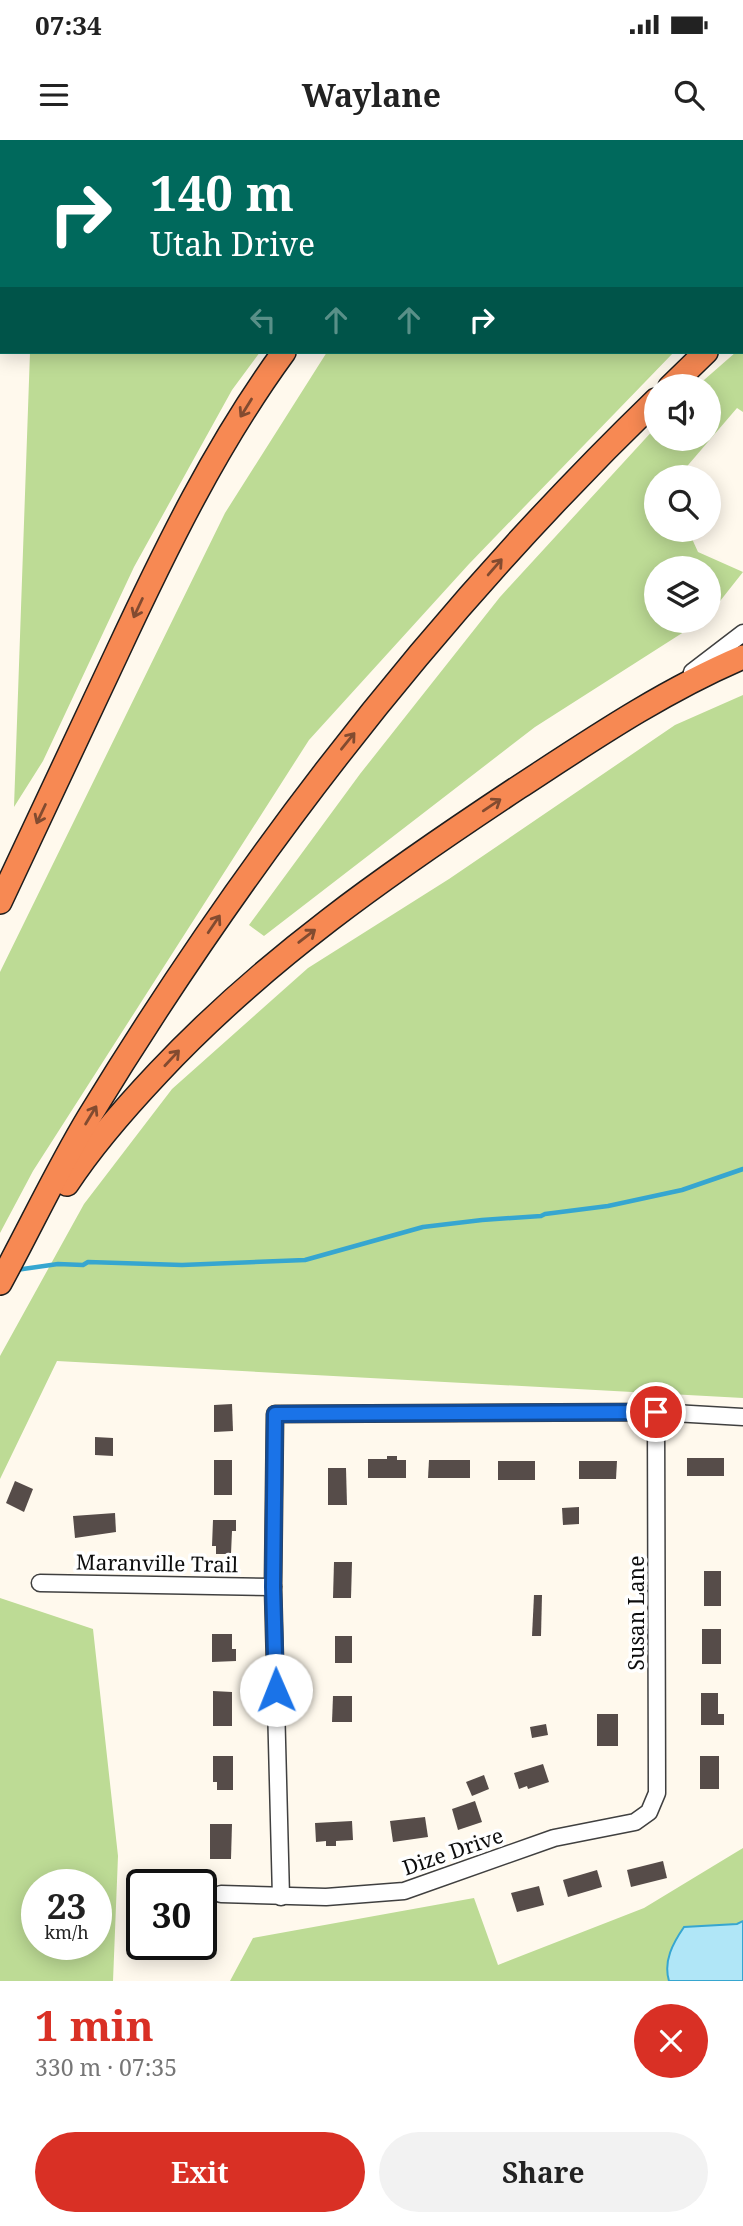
<!DOCTYPE html>
<html lang="en">
<head>
<meta charset="utf-8">
<style>
  body { margin:0; font-family:"Noto Serif",serif; background:#f2f2f2; color:#222; height:100vh; display:flex; flex-direction:column; font-size:26px; white-space:nowrap }
  * { box-sizing:border-box; margin:0 }
  p { font-size:23px; color:#767676 }
  .icon { flex:none; width:38px; height:38px; fill:none; stroke:currentColor; stroke-width:2; stroke-linecap:round; stroke-linejoin:round }
  .map { position:relative; height:1841px; overflow:hidden }
  .side { display:flex; flex-direction:column; background:#fff; flex:1 }
  .side>* { flex:none }
  .top-card { position:absolute; left:0px; top:0px; width:744px; height:214px; box-shadow:0 4px 18px #0003; background:#00695c; color:#fff; overflow:hidden }
  .controls { position:absolute; left:644px; top:234px; display:grid; gap:14px }
  .controls a { display:grid; place-items:center; width:77px; height:77px; border-radius:50%; background:#fff; box-shadow:0 4px 18px #0003; font-size:35px }
  .speed { position:absolute; left:21px; top:1729px; display:flex; gap:14px; font-size:35px; font-weight:700; text-align:center }
  .speed>* { display:grid; place-content:center; width:91px; height:91px; border-radius:50%; background:#fff; box-shadow:0 4px 18px #0003; line-height:1 }
  .speed small { font-size:18px; font-weight:400 }
  .speed .limit { border:4px solid #111; border-radius:10px; background:#fff; color:#111 }
  .pin { position:absolute; display:grid; place-items:center; width:60px; height:60px; color:#fff; margin:-30px; border:4px solid #fff; border-radius:50%; box-shadow:0 2px 7px #0007 }
  .me { position:absolute; width:77px; margin:-38px; rotate:359deg; stroke-linejoin:round; filter:drop-shadow(0 0 5px #0008) }
  .turn { display:flex; align-items:center; gap:24px; height:147px; padding:0 35px; font-size:32px }
  .turn .icon { width:91px; height:91px; stroke-width:2.5 }
  .turn b { display:block; font-size:49px; line-height:60px }
  .lanes { display:flex; align-items:center; height:66px; padding:0 35px; background:#0003; justify-content:center; gap:35px; direction:ltr }
  .lanes .off { opacity:.35 }
  .round { display:grid; place-items:center; flex:none; width:74px; height:74px; border-radius:37px; background:#f2f2f2 }
  .head { display:flex; align-items:center; justify-content:space-between; height:119px; padding:0 35px }
  h1 { font-size:42px; font-weight:700; line-height:52px; color:#d93025 }
  .primary-button { display:flex; gap:14px; margin-top:auto; padding:14px 35px }
  .primary-button a { flex:1; height:80px; border-radius:42px; background:#d93025; color:#fff; font-size:28px; font-weight:700; line-height:80px; text-align:center }
  .primary-button a+a { background:#f2f2f2; color:#222 }
  .status { display:flex; justify-content:space-between; align-items:center; height:49px; padding:0 35px; background:#fff; direction:ltr }
  .status svg { height:19px; fill:currentColor }
  header { display:flex; justify-content:space-between; align-items:center; height:91px; padding:0 35px; background:#fff; font-size:32px; font-weight:700 }
  .map>svg:first-child { display:block }
  .forest { fill:#bddb95; fill-rule:evenodd }
  .water { fill:#b0e6f7; stroke:#36a6d0; stroke-width:2 }
  .lines { fill:none; stroke-linecap:round; stroke-linejoin:round }
  .stream { stroke:#36a6d0; stroke-width:4.5 }
  .building { fill:#564c49 }
  .minor-casing { stroke:#404040; stroke-width:19 }
  .highway-casing { stroke:#1e1e1e; stroke-width:26 }
  .minor { stroke:#fff; stroke-width:16 }
  .highway { stroke:#f78953; stroke-width:23 }
  .oneway { stroke:#824b30 }
  .route-casing { stroke:#114b97; stroke-width:18 }
  .route { stroke:#1a73e8; stroke-width:12 }
  .labels { text-anchor:middle; stroke-width:7; stroke-linejoin:round; paint-order:stroke }
  .street-label { font-size:21px; fill:#0d0d0d; stroke:#fff }
</style>
</head>
<body>
<div class="status"><b>07:34</b><svg viewBox="0 0 49 12"><path d="M0 12V9h3v3zM5 12V6h3v6zM10 12V3h3v9zM15 12V0h3v12zM26 1h20v11H26zM47 4h2v5h-2z"/></svg></div>
<header><svg class="icon" aria-label="menu" viewBox="0 0 24 24"><path d="M4 6h16M4 12h16M4 18h16"/></svg>Waylane<svg class="icon" aria-label="search" viewBox="0 0 24 24"><circle cx="10" cy="10" r="6"/><path d="M15 15l6 6"/></svg></header>
<div class="map">
<svg width="743" height="1841" viewBox="0 0 743 1841">
  <rect width="100%" height="100%" fill="#fff9ed"/>
  <g class="forest">
    <path d="M 37,0 L 437,0 L 37,2 Z"/>
    <path d="M 548,0 L 743,0 L 743,145 L 742,2 L 546,2 Z"/>
    <path d="M 743,206 L 743,272 L 737,268 L 677,338 L 656,338 L 656,390 L 688,390 L 698,412 L 743,432 L 709,475 L 709,429 L 656,429 L 656,481 L 701,481 L 535,587 L 264,796 L 249,785 L 360,634 L 500,457 L 656,287 L 656,299 L 709,299 L 709,247 L 696,247 L 736,212 L 742,212 Z"/>
    <path d="M 30,212 L 260,212 L 232,250 L 134,427 L 43,621 L 14,667 Z"/>
    <path d="M 327,212 L 674,212 L 469,424 L 309,600 L 33,1031 L 0,1093 L 0,832 L 225,373 Z"/>
    <path d="M 743,555 L 743,1258 L 57,1221 L 0,1339 L 0,1216 L 84,1064 L 172,949 L 308,828 L 449,739 L 675,585 Z"/>
    <path d="M 0,1458 L 93,1489 L 118,1716 L 113,1841 L 0,1841 ZM 37,1745 L 96,1745 L 96,1804 L 37,1804 Z"/>
    <path d="M 743,1708 L 743,1841 L 230,1841 L 253,1798 L 474,1758 L 498,1825 L 644,1768 Z"/>
  </g>
  <path class="water" d="M 743,1781 L 743,1841 L 669,1841 C 663,1821 673,1803 684,1787 L 737,1784 Z"/>
  <g class="lines">
    <path class="stream" d="M 16,1130 L 58,1124 L 83,1125 L 88,1122 L 182,1125 L 305,1120 L 423,1087 L 482,1080 L 541,1076 L 545,1074 L 608,1066 L 682,1050 L 743,1029"/>
  </g>
  <g class="building">
    <path d="M 232,1264 L 233,1291 L 214,1292 L 214,1265 Z"/>
    <path d="M 95,1297 L 113,1298 L 113,1316 L 95,1315 Z"/>
    <path d="M 387,1316 L 397,1316 L 397,1320 L 406,1320 L 406,1338 L 368,1338 L 368,1319 L 387,1319 Z"/>
    <rect x="687" y="1318" width="37" height="18"/>
    <rect x="214" y="1320" width="18" height="35"/>
    <path d="M 429,1320 L 470,1320 L 470,1338 L 428,1338 Z"/>
    <rect x="498" y="1321" width="37" height="19"/>
    <path d="M 579,1321 L 617,1321 L 616,1339 L 579,1339 Z"/>
    <path d="M 328,1328 L 346,1328 L 347,1365 L 328,1365 Z"/>
    <path d="M 15,1341 L 33,1349 L 24,1372 L 6,1363 Z"/>
    <path d="M 579,1367 L 579,1384 L 563,1385 L 562,1368 Z"/>
    <path d="M 115,1373 L 116,1392 L 75,1398 L 73,1376 Z"/>
    <path d="M 213,1380 L 236,1380 L 236,1391 L 232,1391 L 231,1414 L 216,1414 L 216,1406 L 212,1406 Z"/>
    <path d="M 334,1422 L 352,1422 L 351,1458 L 333,1458 Z"/>
    <rect x="704" y="1431" width="17" height="35"/>
    <path d="M 534,1455 L 542,1455 L 541,1496 L 532,1496 Z"/>
    <rect x="702" y="1489" width="19" height="35"/>
    <path d="M 212,1494 L 232,1494 L 232,1509 L 236,1509 L 236,1521 L 212,1522 Z"/>
    <rect x="335" y="1496" width="17" height="27"/>
    <path d="M 213,1551 L 232,1552 L 232,1586 L 213,1586 Z"/>
    <path d="M 701,1553 L 718,1553 L 718,1574 L 724,1574 L 724,1585 L 701,1585 Z"/>
    <path d="M 333,1556 L 352,1556 L 352,1582 L 332,1582 Z"/>
    <rect x="597" y="1574" width="21" height="32"/>
    <path d="M 546,1584 L 548,1595 L 532,1598 L 530,1587 Z"/>
    <path d="M 213,1616 L 233,1616 L 233,1650 L 217,1650 L 217,1642 L 213,1642 Z"/>
    <rect x="700" y="1616" width="19" height="33"/>
    <path d="M 543,1624 L 549,1642 L 528,1649 L 527,1646 L 519,1649 L 514,1633 Z"/>
    <path d="M 484,1635 L 489,1649 L 472,1656 L 466,1642 Z"/>
    <path d="M 475,1661 L 482,1682 L 458,1690 L 452,1669 Z"/>
    <path d="M 425,1677 L 428,1697 L 393,1702 L 390,1681 Z"/>
    <path d="M 352,1681 L 353,1700 L 336,1701 L 336,1706 L 326,1706 L 326,1701 L 316,1702 L 315,1683 Z"/>
    <path d="M 210,1684 L 232,1684 L 231,1719 L 210,1719 Z"/>
    <path d="M 663,1721 L 667,1738 L 631,1747 L 627,1730 Z"/>
    <path d="M 597,1730 L 602,1747 L 568,1757 L 563,1740 Z"/>
    <path d="M 539,1746 L 544,1765 L 517,1772 L 511,1753 Z"/>
  </g>
  <g class="lines">
    <g class="minor-casing">
      <g id="minor">
        <path d="M 692,532 L 743,493"/>
        <path d="M 40,1443 L 273,1447"/>
        <path d="M 221,1754 L 326,1757 L 404,1751 L 554,1698 L 635,1682 L 649,1672 L 657,1653 L 656,1272"/>
        <path d="M 281,1757 L 273,1447 L 275,1274 L 656,1272 L 743,1277"/>
      </g>
    </g>
    <g class="highway-casing">
      <g id="highway">
        <path d="M 8,2 L 8,0"/>
        <path d="M 470,2 L 472,0"/>
        <path d="M 0,166 L 2,129"/>
        <path d="M 742,177 L 743,176"/>
        <path d="M 670,247 L 706,212"/>
        <path d="M 0,762 C 39,679 78,596 117,513 C 166,408 216,305 284,212"/>
        <path d="M 67,1044 C 93,1004 125,968 158,933 C 265,819 389,733 519,647 C 591,600 663,551 743,517"/>
        <path d="M 0,1143 C 30,1088 57,1030 89,977 C 248,716 436,473 656,260"/>
      </g>
    </g>
    <use href="#minor" class="minor"/>
    <use href="#highway" class="highway"/>
  </g>
  <defs><path id="oneway-shaft" d="M-6 0H5M1.5-3L5.5 0L1.5 3" fill="none" stroke-width="1.6" stroke-linecap="round" stroke-linejoin="round" transform="scale(1.75)"/></defs>
  <g class="oneway">
    <use href="#oneway-shaft" transform="translate(246 268) rotate(122)"/>
    <use href="#oneway-shaft" transform="translate(495 427) rotate(-49)"/>
    <use href="#oneway-shaft" transform="translate(138 468) rotate(115)"/>
    <use href="#oneway-shaft" transform="translate(348 601) rotate(-51)"/>
    <use href="#oneway-shaft" transform="translate(492 665) rotate(-34)"/>
    <use href="#oneway-shaft" transform="translate(41 674) rotate(115)"/>
    <use href="#oneway-shaft" transform="translate(214 784) rotate(-56)"/>
    <use href="#oneway-shaft" transform="translate(307 796) rotate(-38)"/>
    <use href="#oneway-shaft" transform="translate(172 918) rotate(-47)"/>
    <use href="#oneway-shaft" transform="translate(91 975) rotate(-59)"/>
  </g>
  <g class="lines">
    <g class="route-casing">
      <path id="route" d="M 276,1550 L 273,1447 L 275,1274 L 656,1272"/>
    </g>
    <use href="#route" class="route"/>
  </g>
  <g class="labels">
    <g class="street-label">
      <text transform="translate(157 1424) rotate(1)" y="7">Maranville Trail</text>
      <text transform="translate(637 1473) rotate(-90)" y="7">Susan Lane</text>
      <text transform="translate(453 1712) rotate(-19)" y="7">Dize Drive</text>
    </g>
  </g>
</svg>
<div class="controls">
<a><svg class="icon" aria-label="sound" viewBox="0 0 24 24"><path d="M4 9h4l5-4v14l-5-4H4zM17 9q2 3 0 6"/></svg></a>
<a><svg class="icon" aria-label="search" viewBox="0 0 24 24"><circle cx="10" cy="10" r="6"/><path d="M15 15l6 6"/></svg></a>
<a><svg class="icon" aria-label="layers" viewBox="0 0 24 24"><path d="M12 4l9 5-9 5-9-5zM3 14l9 5 9-5"/></svg></a>
</div>
<div class="speed"><div>23<small>km/h</small></div><div class="limit">30</div></div>
<div class="pin" style="left:656px;top:1272px;background:#d93025"><svg class="icon" aria-label="arrive" viewBox="0 0 24 24"><path d="M6 21V4h12l-3 4 3 4H6"/></svg></div>
<svg class="me" style="left:276px;top:1550px" viewBox="-20 -20 40 40"><circle r="19" fill="#fff"/><path d="M0-13L10 11 0 6-10 11z" fill="#1a73e8"/></svg>
<div class="top-card">
<div class="turn"><svg class="icon" aria-label="right" viewBox="0 0 24 24"><path d="M7 20v-9h11M14 6l5 5-5 5"/></svg><div><b>140 m</b>Utah Drive</div></div>
<div class="lanes"><svg class="icon off" aria-label="left" viewBox="0 0 24 24"><path d="M17 20v-9H6M10 6l-5 5 5 5"/></svg><svg class="icon off" aria-label="ahead" viewBox="0 0 24 24"><path d="M12 20V5M6 11l6-6 6 6"/></svg><svg class="icon off" aria-label="ahead" viewBox="0 0 24 24"><path d="M12 20V5M6 11l6-6 6 6"/></svg><svg class="icon" aria-label="right" viewBox="0 0 24 24"><path d="M7 20v-9h11M14 6l5 5-5 5"/></svg></div>
</div>
</div>
<section class="side">
<div class="head"><div><h1>1 min</h1><p>330 m · 07:35</p></div><a class="round" style="background:#d93025;color:#fff"><svg class="icon" aria-label="close" viewBox="0 0 24 24"><path d="M6 6l12 12M18 6L6 18"/></svg></a></div>
<div class="primary-button"><a>Exit</a><a>Share</a></div>
</section>
</body>
</html>
